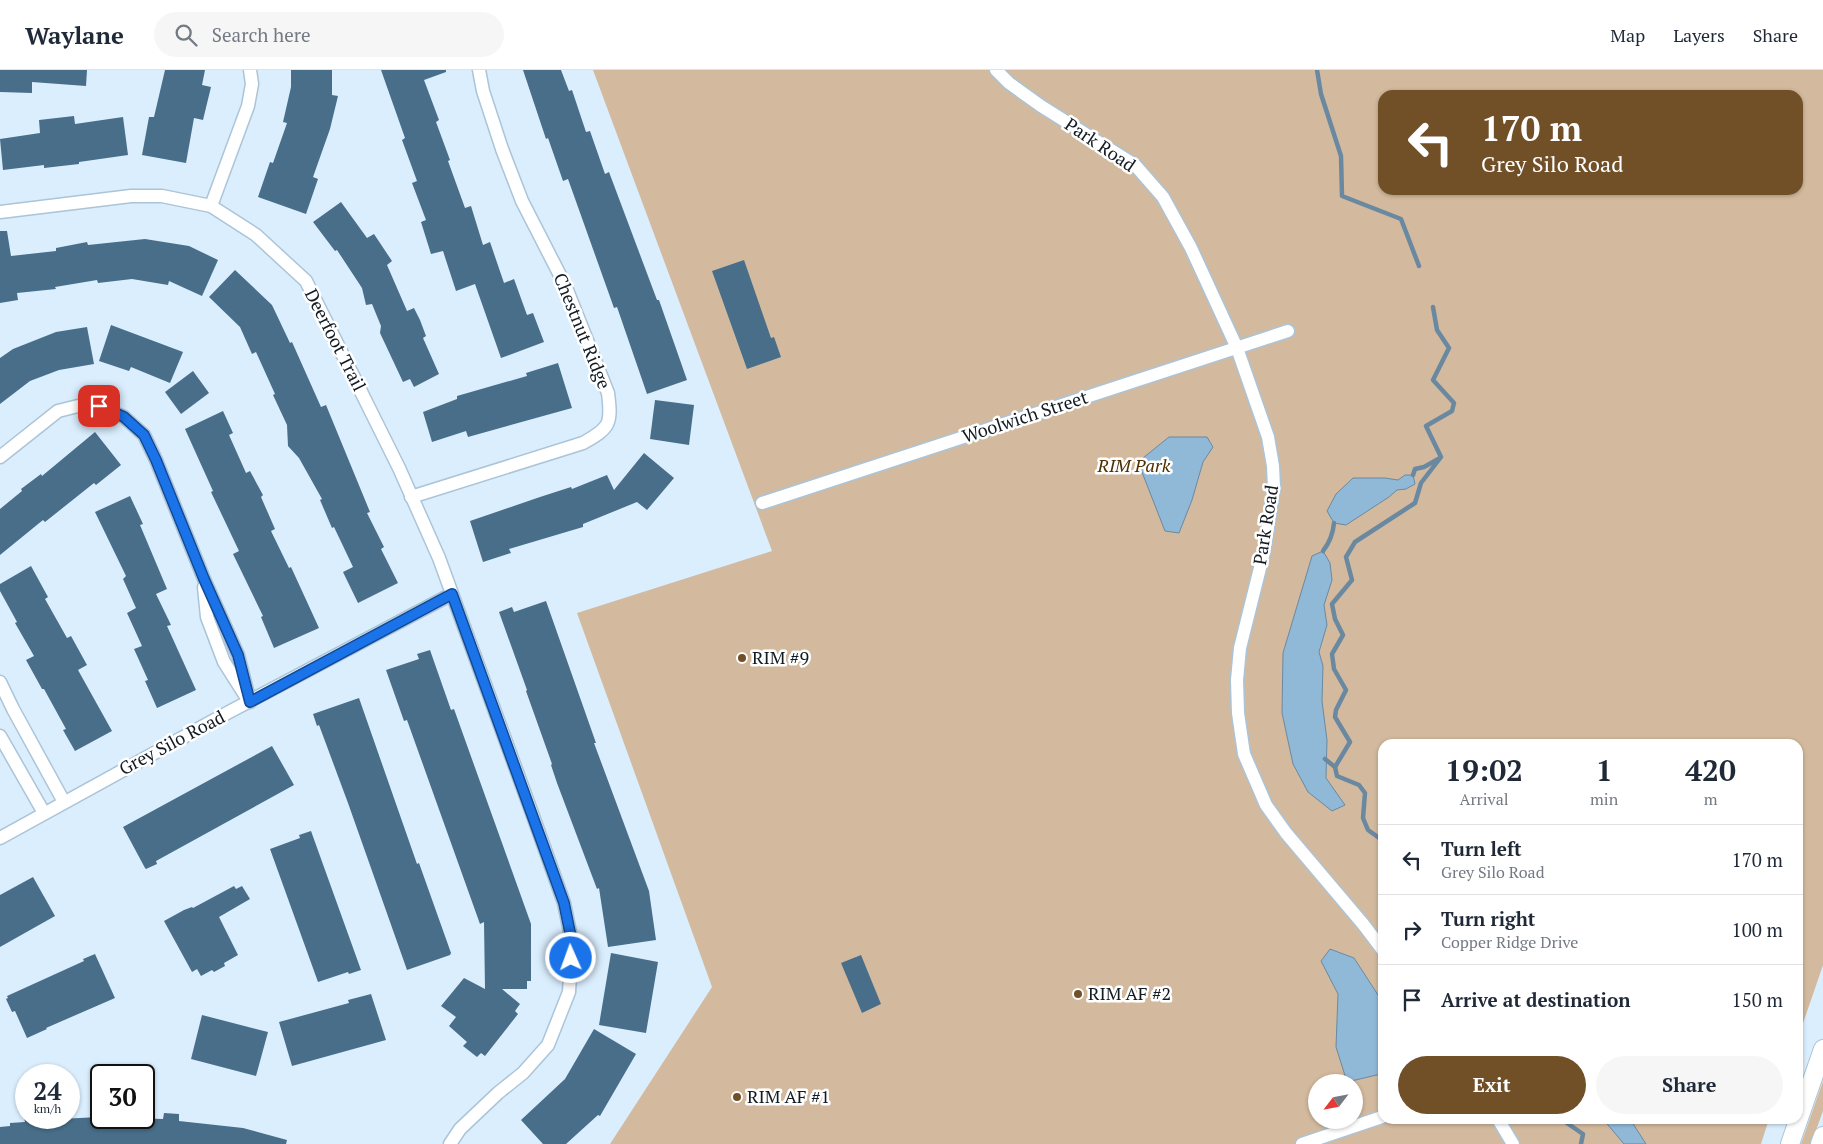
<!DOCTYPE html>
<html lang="en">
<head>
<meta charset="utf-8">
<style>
  body { margin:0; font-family:"PT Serif",serif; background:#f6f6f7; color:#1f2937; height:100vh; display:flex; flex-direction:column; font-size:19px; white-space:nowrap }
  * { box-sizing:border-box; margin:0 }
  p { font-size:16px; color:#747a83 }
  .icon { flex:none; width:28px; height:28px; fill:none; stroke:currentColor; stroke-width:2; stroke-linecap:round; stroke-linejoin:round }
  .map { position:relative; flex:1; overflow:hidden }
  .details { position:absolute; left:1378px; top:669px; width:425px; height:385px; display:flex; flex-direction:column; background:#fff; border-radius:15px; box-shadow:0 1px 4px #0004 }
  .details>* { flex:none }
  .banner { position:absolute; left:1378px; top:20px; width:425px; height:105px; border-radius:15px; box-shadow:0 1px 4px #0004; background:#714f27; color:#fff; overflow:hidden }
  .needle { width:32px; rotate:238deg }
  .controls { position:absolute; left:1308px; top:1004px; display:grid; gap:10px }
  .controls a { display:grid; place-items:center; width:55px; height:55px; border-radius:50%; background:#fff; box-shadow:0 1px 4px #0004; font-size:25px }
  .speed { position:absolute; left:15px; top:994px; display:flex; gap:10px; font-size:25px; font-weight:700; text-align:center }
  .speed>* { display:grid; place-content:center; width:65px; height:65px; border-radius:50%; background:#fff; box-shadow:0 1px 4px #0004; line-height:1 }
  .speed small { font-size:12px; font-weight:400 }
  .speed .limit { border:2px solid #111; border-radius:8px; background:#fff; color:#111 }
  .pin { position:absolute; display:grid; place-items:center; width:42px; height:42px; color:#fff; margin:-21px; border-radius:10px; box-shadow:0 2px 8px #0006 }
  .me { position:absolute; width:55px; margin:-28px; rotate:358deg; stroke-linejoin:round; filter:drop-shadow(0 0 4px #0008) }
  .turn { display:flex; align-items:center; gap:18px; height:105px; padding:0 20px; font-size:22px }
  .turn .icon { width:65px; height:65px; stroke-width:2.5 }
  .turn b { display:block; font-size:35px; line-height:42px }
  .eta { display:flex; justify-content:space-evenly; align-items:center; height:85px; text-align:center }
  .eta b { font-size:30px; font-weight:800; line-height:35px }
  .action { display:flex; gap:10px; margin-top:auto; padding:10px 20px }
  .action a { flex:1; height:58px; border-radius:30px; background:#714f27; color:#fff; font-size:20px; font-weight:800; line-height:58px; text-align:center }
  .action a+a { background:#f6f6f7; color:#1f2937 }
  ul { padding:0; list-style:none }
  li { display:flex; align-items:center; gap:15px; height:70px; padding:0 20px; border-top:1px solid #e0e1e3 }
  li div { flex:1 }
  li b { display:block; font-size:19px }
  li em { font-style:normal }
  header { display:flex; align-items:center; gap:30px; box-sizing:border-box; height:70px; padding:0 25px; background:#fff; border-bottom:1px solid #e0e1e3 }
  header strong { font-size:24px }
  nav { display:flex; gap:28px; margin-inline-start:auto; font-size:18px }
  .search { width:350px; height:45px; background:#f6f6f7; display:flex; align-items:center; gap:12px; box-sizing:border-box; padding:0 18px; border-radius:28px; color:#747a83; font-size:19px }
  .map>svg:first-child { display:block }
  .green { fill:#d3ba9e; fill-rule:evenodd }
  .water { fill:#90b8d7; stroke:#6a89a1 }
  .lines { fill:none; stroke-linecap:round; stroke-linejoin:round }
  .stream { stroke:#6a89a1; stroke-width:4.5 }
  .building { fill:#486e8a }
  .street-casing { stroke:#abc4d7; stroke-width:15 }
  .secondary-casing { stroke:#abc4d7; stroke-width:20 }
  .street { stroke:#fff; stroke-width:12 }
  .secondary { stroke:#fff; stroke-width:18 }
  .route-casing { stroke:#114b97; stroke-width:12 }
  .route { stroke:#1a73e8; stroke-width:9 }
  .poi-dot { fill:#714f27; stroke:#fff; stroke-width:2 }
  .labels { text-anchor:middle; stroke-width:5; stroke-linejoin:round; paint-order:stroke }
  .street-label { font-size:18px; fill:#121b22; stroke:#fff }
  .park-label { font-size:18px; font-style:italic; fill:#4f2f00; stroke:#fff }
  .poi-label { font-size:18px; fill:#121b22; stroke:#fff; text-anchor:start }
</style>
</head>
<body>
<header>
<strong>Waylane</strong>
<div class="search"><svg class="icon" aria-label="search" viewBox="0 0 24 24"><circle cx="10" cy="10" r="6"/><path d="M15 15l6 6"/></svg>Search here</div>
<nav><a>Map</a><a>Layers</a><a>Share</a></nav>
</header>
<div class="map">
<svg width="1823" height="1074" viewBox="0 0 1823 1074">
  <rect width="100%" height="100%" fill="#daeefe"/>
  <g class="green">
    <path d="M 593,0 L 1823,0 L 1823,895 L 1798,968 L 1798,674 L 1382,674 L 1382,1049 L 1769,1049 L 1761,1074 L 610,1074 L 712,917 L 577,543 L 772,481 ZM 1382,25 L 1798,25 L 1798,120 L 1382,120 ZM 1316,1012 L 1354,1012 L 1354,1050 L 1316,1050 Z"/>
    <path d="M 1823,1011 L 1823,1041 L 1811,1074 L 1801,1074 Z"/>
  </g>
  <g class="water">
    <path d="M 1169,367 L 1207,367 L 1213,377 L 1203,392 L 1192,430 L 1179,463 L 1165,461 L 1138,392 Z"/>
    <path d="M 1405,405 L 1413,405 L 1415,414 L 1406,419 L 1397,420 L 1389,427 L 1346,455 L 1334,453 L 1327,441 L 1336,424 L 1353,408 L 1385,408 L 1398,410 Z"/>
    <path d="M 1323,481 L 1330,493 L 1332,510 L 1324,535 L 1327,555 L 1319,582 L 1323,596 L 1322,631 L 1327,670 L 1326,708 L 1345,735 L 1332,741 L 1308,722 L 1293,694 L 1282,643 L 1283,583 L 1312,486 Z"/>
    <path d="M 1330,879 L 1354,888 L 1382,931 L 1382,1002 L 1381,1004 L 1347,1012 L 1336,977 L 1338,924 L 1321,891 Z"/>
    <path d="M 1603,1049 L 1630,1049 L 1646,1074 L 1624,1074 Z"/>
  </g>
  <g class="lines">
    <g class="stream">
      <path d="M 1317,0 L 1321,24 L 1341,86 L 1342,126 L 1401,149 L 1419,196"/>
      <path d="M 1413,405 L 1415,399 L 1424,397 L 1440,388"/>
      <path d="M 1323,481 C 1330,472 1333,464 1334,453"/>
      <path d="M 1325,689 L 1335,697"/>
      <path d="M 1382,770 L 1368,760 L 1363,748 L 1365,723 L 1359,715 L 1337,706 L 1335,697 L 1350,672 L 1335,647 L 1336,640 L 1346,620 L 1334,599 L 1332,584 L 1343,565 L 1335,549 L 1332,534 L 1352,510 L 1346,487 L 1355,472 L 1415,433 L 1421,413 L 1441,387 L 1426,356 L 1452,341 L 1454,333 L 1433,310 L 1449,278 L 1437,260 L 1433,237"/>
      <path d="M 1561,1049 L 1583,1064 L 1581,1074"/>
    </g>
  </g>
  <g class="building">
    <path d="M 0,0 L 87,0 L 86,16 L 32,12 L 32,23 L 0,22 Z"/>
    <path d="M 165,0 L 205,0 L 202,15 L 211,17 L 203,50 L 194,48 L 186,93 L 142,85 L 149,47 L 154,47 Z"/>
    <path d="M 291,0 L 332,0 L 332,25 L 338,26 L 330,59 L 313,107 L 318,109 L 306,144 L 258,127 L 270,92 L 273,93 L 287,53 L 283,52 L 291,17 Z"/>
    <path d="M 381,0 L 446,0 L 446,2 L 424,10 L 439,50 L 436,52 L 450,90 L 448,91 L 465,138 L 471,136 L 483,175 L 490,172 L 504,213 L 514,209 L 527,245 L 533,243 L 544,272 L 501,288 L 475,214 L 456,221 L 443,181 L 431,184 L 421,152 L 426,150 L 412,113 L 417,111 L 402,70 L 405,68 Z"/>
    <path d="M 523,0 L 561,0 L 569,21 L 572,20 L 586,62 L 590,61 L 605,104 L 609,102 L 657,230 L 659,230 L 687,310 L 647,324 L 617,237 L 614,238 L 568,109 L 563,111 L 548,68 L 546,69 Z"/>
    <path d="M 74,46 L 75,54 L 123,47 L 128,85 L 79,92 L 79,94 L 44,98 L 44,95 L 3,100 L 0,69 L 40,63 L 39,50 Z"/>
    <path d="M 341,132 L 367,168 L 374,164 L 392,191 L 387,195 L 407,241 L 414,238 L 420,250 L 426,266 L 423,268 L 439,304 L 414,317 L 410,309 L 403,312 L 380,263 L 381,256 L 372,234 L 366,235 L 362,218 L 337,180 L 335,181 L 313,152 Z"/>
    <path d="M 0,161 L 7,161 L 11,186 L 56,181 L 56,178 L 87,172 L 88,175 L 145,169 L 189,176 L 218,190 L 202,226 L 169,211 L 168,215 L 132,209 L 98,213 L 97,210 L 55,217 L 56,219 L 17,223 L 18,230 L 0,233 Z"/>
    <path d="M 744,190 L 771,268 L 774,267 L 781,287 L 747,299 L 712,201 Z"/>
    <path d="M 235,200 L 272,235 L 290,273 L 292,272 L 321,337 L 326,335 L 370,442 L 367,443 L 384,477 L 381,479 L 398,513 L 358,533 L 343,502 L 353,497 L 334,457 L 332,458 L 320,430 L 322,429 L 299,388 L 288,376 L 287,355 L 273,325 L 275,324 L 256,282 L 252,284 L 240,257 L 209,227 Z"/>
    <path d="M 111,255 L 183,282 L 170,313 L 131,297 L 129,301 L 99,291 Z"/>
    <path d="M 87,257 L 94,294 L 59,300 L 30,311 L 0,334 L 0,288 L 13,279 L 56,262 Z"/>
    <path d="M 558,293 L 572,338 L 468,367 L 466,361 L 432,372 L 423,342 L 457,329 L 457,326 L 527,306 L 526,303 Z"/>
    <path d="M 193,301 L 209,323 L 181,344 L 165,322 Z"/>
    <path d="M 655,330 L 694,335 L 689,375 L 650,369 Z"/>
    <path d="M 223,341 L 233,363 L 229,365 L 246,403 L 250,401 L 263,425 L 261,427 L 275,459 L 271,461 L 289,498 L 291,497 L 319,558 L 274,578 L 261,547 L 263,546 L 233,484 L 239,481 L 211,422 L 213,421 L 185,359 Z"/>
    <path d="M 95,362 L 121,395 L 96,415 L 94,413 L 45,452 L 43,450 L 0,485 L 0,439 L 22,421 L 21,419 L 41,404 L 42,406 Z"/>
    <path d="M 644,383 L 674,408 L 647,440 L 637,432 L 583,454 L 583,457 L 509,479 L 511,483 L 483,492 L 470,451 L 540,427 L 571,417 L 572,419 L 607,405 L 614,420 Z"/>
    <path d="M 130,426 L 143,454 L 140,455 L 167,519 L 156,524 L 171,555 L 167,556 L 196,620 L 157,638 L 145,611 L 148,610 L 134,579 L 142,576 L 127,543 L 136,538 L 123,509 L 126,506 L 95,442 Z"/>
    <path d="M 31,496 L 48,527 L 45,529 L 67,568 L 71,566 L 87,595 L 78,600 L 112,661 L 75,681 L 63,660 L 66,659 L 44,619 L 42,619 L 26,590 L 34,586 L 15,553 L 17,552 L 0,521 L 0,514 Z"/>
    <path d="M 546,531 L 596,673 L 594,673 L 649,821 L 656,870 L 608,877 L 599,818 L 597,819 L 557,713 L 551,695 L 552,694 L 526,621 L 527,620 L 499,542 L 512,537 L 514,542 Z"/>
    <path d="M 430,580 L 451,640 L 454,639 L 531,854 L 531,911 L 527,911 L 527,919 L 502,919 L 520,934 L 515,941 L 518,944 L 485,986 L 481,983 L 477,987 L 463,976 L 467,972 L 449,956 L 456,947 L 441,936 L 464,908 L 485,919 L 484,852 L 480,854 L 407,650 L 404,651 L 386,600 L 419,589 L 417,584 Z"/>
    <path d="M 359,628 L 417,794 L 419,793 L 451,883 L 450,885 L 407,900 L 348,733 L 319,655 L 317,656 L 313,644 Z"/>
    <path d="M 272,676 L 294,715 L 156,791 L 157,794 L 146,799 L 145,798 L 123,757 Z"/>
    <path d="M 311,761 L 361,900 L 349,904 L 348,902 L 318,912 L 270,779 L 300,768 L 299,765 Z"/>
    <path d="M 33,807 L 55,846 L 0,877 L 0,825 Z"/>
    <path d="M 234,816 L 236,819 L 242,816 L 250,829 L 219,847 L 238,885 L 224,893 L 225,896 L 214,902 L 212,900 L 201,906 L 197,899 L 192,902 L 164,851 L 184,840 L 192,837 L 193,838 Z"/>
    <path d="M 611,883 L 658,892 L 646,963 L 599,955 Z"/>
    <path d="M 95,884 L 115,928 L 46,958 L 47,959 L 27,968 L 15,941 L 12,942 L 6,929 L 8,928 L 7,926 L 84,891 L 83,889 Z"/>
    <path d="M 861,885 L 881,934 L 862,943 L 841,893 Z"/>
    <path d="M 371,924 L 386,970 L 292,996 L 279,952 L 349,933 L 348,930 Z"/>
    <path d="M 202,945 L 268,962 L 256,1006 L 191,989 Z"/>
    <path d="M 594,959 L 636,984 L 600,1046 L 598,1045 L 566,1074 L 543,1074 L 521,1050 L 565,1009 Z"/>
    <path d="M 164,1043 L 179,1044 L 179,1051 L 243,1058 L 287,1070 L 286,1074 L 0,1074 L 0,1057 L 10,1056 L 10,1053 L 25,1052 L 24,1048 L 40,1048 L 40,1050 L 99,1047 L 163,1049 Z"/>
  </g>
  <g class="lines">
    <g class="street-casing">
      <g id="street">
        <path d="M 996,0 L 1009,13 L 1041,36 L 1135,95 L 1163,127 L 1191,178 L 1237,278 L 1268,367 L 1273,396 L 1274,417 L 1264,482 L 1240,578 L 1237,610 L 1238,643 L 1244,684 L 1266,735 L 1286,763 L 1363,854 L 1382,879"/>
        <path d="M 211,136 L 248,36 L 252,14 L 250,0"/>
        <path d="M 0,142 L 131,126 L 162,126 L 211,136 L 256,165 L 306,211 L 399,398 L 439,488 L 533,746 L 564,833 L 572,872 L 569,922 L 548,975 L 523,1003 L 498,1023 L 460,1059 L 450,1074"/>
        <path d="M 0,387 L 58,341 L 78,336 L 99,337 L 124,347 L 144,365 L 156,390 L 204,509 L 238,585 L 250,632"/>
        <path d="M 411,427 L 583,373 C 610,358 612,354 608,323 L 565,215 L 522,131 L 502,79 L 483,21 L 479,0"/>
        <path d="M 762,433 L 1288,261"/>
        <path d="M 204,517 L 207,547 L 224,592 L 245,625"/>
        <path d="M 0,612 L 13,639 L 64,732"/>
        <path d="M 0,666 L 44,743"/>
        <path d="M 0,768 L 229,642 L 452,524"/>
        <path d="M 1498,1049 L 1513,1074"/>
        <path d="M 1302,1074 L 1382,1047"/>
      </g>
    </g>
    <g class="secondary-casing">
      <g id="secondary">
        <path d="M 1790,1074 L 1823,979"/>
        <path d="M 1820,1074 L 1823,1066"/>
      </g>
    </g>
    <use href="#street" class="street"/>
    <use href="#secondary" class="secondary"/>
  </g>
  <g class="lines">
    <g class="route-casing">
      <path id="route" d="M 99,336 L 124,347 L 144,365 L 156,390 L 204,509 L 238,585 L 250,632 L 452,524 L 564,833 L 572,872 L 571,888"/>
    </g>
    <use href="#route" class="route"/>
  </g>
  <g class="poi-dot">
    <circle cx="742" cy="588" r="5"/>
    <circle cx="1078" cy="924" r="5"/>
    <circle cx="737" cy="1027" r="5"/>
  </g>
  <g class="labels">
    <g class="street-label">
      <text transform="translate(1100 75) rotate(34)" y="6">Park Road</text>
      <text transform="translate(582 261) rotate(68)" y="6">Chestnut Ridge</text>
      <text transform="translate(335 270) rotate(63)" y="6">Deerfoot Trail</text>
      <text transform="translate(1025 347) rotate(-18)" y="6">Woolwich Street</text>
      <text transform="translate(1266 455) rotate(-81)" y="6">Park Road</text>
      <text transform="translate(172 673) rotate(-28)" y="6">Grey Silo Road</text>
    </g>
    <g class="park-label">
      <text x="1134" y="402">RIM Park</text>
    </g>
    <g class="poi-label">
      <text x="752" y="594">RIM #9</text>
      <text x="1088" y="930">RIM AF #2</text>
      <text x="747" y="1033">RIM AF #1</text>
    </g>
  </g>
</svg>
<div class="controls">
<a><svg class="needle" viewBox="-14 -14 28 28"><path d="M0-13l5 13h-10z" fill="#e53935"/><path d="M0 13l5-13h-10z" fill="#747a83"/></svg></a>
</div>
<div class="speed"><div>24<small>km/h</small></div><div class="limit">30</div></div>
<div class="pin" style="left:99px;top:336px;background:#d93025"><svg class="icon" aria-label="arrive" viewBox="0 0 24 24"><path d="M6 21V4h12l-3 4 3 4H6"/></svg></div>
<svg class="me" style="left:571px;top:888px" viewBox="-20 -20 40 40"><circle r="17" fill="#1a73e8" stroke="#fff" stroke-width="3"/><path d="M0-11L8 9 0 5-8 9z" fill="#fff"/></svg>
<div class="banner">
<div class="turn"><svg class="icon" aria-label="left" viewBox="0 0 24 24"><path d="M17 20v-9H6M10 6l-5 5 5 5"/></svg><div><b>170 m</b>Grey Silo Road</div></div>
</div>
<section class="details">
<div class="eta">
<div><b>19:02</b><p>Arrival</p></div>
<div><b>1</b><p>min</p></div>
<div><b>420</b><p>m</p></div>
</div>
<ul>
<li><svg class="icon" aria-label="left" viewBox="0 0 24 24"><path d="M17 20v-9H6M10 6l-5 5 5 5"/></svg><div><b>Turn left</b><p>Grey Silo Road</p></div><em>170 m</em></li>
<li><svg class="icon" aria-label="right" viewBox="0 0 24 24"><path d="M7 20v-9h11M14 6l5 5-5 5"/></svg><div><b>Turn right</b><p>Copper Ridge Drive</p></div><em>100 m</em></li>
<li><svg class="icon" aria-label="arrive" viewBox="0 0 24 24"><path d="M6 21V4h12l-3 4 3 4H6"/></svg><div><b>Arrive at destination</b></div><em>150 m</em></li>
</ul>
<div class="action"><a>Exit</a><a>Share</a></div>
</section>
</div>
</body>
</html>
